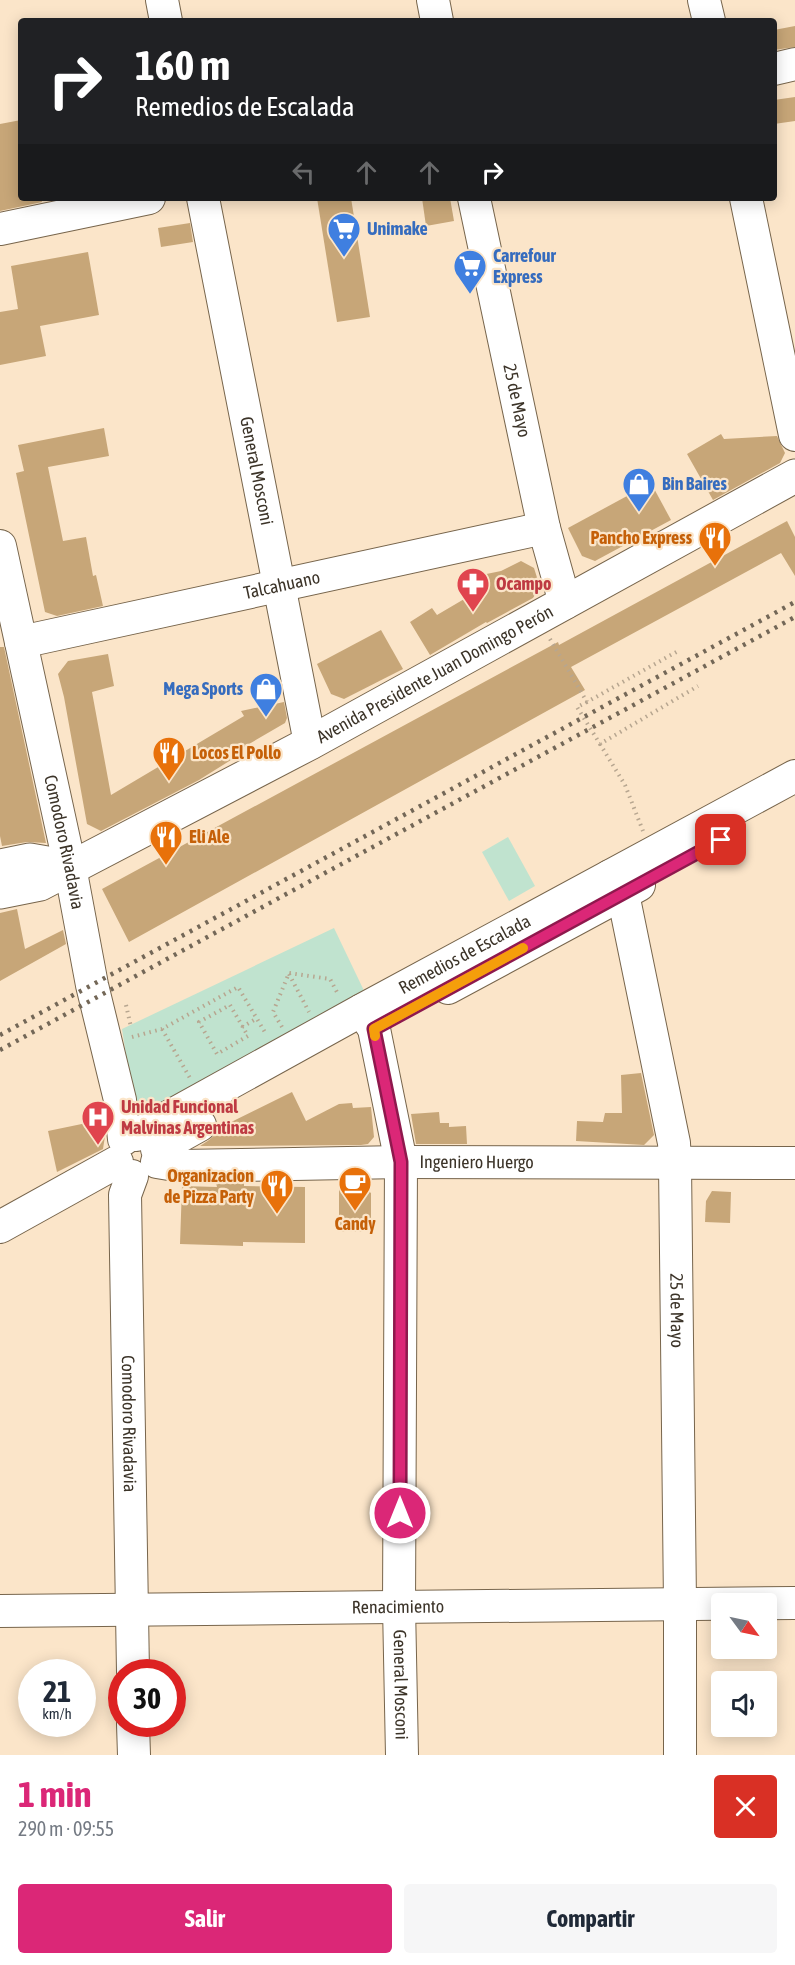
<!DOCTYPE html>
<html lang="es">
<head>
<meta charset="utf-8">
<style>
  body { margin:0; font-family:"Asap Condensed",sans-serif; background:#f6f6f7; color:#1f2937; height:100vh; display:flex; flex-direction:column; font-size:22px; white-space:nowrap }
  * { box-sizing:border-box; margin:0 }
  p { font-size:20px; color:#747a83 }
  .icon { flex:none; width:33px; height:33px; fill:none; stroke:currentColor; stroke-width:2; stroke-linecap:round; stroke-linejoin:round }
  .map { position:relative; height:1755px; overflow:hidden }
  .sheet { display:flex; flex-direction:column; background:#fff; flex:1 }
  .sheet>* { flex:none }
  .hud { position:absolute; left:18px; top:18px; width:759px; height:183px; border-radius:6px; box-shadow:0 3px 15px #0003; background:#202124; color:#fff; overflow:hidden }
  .needle { width:39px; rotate:123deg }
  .tools { position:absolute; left:711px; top:1593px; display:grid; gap:12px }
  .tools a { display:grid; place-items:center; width:66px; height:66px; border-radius:6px; background:#fff; box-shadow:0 3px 15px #0003; font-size:30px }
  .speed { position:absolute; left:18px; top:1659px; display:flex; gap:12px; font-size:30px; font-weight:700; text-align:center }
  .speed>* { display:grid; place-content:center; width:78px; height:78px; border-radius:50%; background:#fff; box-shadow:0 3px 15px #0003; line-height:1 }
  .speed small { font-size:15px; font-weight:400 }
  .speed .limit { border:9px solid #d22; background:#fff; color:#111 }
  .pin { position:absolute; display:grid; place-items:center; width:51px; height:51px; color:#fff; margin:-26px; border-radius:12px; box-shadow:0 3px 9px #0006 }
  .me { position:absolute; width:66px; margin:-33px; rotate:0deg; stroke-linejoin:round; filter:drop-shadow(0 0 4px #0008) }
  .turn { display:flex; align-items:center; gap:21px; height:126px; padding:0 18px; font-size:27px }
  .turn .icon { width:78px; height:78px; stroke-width:2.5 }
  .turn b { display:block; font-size:42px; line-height:51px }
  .lanes { display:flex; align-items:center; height:57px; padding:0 18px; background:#0003; justify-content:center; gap:30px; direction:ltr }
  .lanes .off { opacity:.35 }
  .round { display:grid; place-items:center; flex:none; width:63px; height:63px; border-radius:6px; background:#f6f6f7 }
  .overview { display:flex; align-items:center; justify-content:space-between; height:102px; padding:0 18px }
  h1 { font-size:36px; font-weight:700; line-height:45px; color:#db2777 }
  .action { display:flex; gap:12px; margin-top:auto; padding:12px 18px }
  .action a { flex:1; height:69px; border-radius:6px; background:#db2777; color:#fff; font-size:24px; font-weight:700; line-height:69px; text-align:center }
  .action a+a { background:#f6f6f7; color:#1f2937 }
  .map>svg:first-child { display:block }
  .green { fill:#c0e3cf }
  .building { fill:#c7a678 }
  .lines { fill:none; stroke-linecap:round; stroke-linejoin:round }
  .minor-casing { stroke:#77654c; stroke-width:34 }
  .major-casing { stroke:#77654c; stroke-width:35 }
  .path { stroke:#b7a690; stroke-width:4; stroke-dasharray:1.5 4.5; stroke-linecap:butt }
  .minor { stroke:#fff; stroke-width:32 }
  .major { stroke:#fff; stroke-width:33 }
  .rail { stroke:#736757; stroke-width:4.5; stroke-dasharray:3 6; stroke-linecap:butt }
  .route-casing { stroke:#8e194d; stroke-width:15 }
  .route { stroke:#db2777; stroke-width:10 }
  .slow { stroke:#f59e0b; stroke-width:10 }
  .labels { text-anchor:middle; stroke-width:4.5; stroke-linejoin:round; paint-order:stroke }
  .shop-label { font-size:18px; font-weight:bold; fill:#366cbe; stroke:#fbe5c9; text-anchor:start }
  .street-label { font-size:18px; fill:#3c3429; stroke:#fbe5c9 }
  .food-label { font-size:18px; font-weight:bold; fill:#c56008; stroke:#fbe5c9; text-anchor:end }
  .health-label { font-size:18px; font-weight:bold; fill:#be3a42; stroke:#fbe5c9; text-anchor:start }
</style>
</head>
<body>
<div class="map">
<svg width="795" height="1755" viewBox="0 0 795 1755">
  <rect width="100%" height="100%" fill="#fbe5c9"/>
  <g class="green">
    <path d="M 508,837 L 535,886 L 509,901 L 482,852 Z"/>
    <path d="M 334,928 L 367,997 L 148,1114 L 134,1107 L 122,1029 Z"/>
  </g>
  <g class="building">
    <path d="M 795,26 L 795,47 L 774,50 L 774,30 Z"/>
    <path d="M 795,97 L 795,121 L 774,124 L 774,100 Z"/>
    <path d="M 21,120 L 21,198 L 41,198 L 42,202 L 0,211 L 0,124 Z"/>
    <path d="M 317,198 L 351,198 L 370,317 L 337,322 Z"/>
    <path d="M 422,198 L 450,198 L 454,221 L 426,226 Z"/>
    <path d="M 190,223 L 193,242 L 161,247 L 158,228 Z"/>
    <path d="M 88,252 L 99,315 L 40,326 L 46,356 L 0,365 L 0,312 L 18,309 L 11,266 Z"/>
    <path d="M 104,428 L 109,456 L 48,467 L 63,541 L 86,537 L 93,576 L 96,575 L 103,606 L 57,616 L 45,612 L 16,473 L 24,471 L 18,445 Z"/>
    <path d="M 721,434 L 724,439 L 777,436 L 785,453 L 780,463 L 713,500 L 687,454 Z"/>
    <path d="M 651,483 L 671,520 L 595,561 L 582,556 L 568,528 Z"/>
    <path d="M 787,521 L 795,537 L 795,576 L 781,553 L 571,667 L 585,690 L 129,942 L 102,889 L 558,642 L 559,645 Z"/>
    <path d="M 521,561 L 534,568 L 540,587 L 533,598 L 487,623 L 486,622 L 430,655 L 410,622 L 432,608 L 437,615 L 471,595 L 462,579 L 501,571 Z"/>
    <path d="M 381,630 L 403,669 L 344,699 L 331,694 L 317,664 Z"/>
    <path d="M 0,647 L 4,647 L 46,843 L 27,842 L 2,846 L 0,836 Z"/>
    <path d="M 108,654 L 114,686 L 92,692 L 111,795 L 244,716 L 241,711 L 284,702 L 287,718 L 285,723 L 237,751 L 239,755 L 199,780 L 101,831 L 87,824 L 64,697 L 58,674 L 68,661 Z"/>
    <path d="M 17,909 L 25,949 L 63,930 L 66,944 L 0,981 L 0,913 Z"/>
    <path d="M 641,1073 L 654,1135 L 644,1145 L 576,1141 L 577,1121 L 603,1122 L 605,1113 L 622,1113 L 621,1075 Z"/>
    <path d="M 292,1092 L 306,1121 L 339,1104 L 352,1103 L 353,1108 L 371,1107 L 374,1137 L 368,1144 L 361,1145 L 200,1146 L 209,1140 L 215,1135 L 217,1129 Z"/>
    <path d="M 439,1112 L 440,1123 L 449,1123 L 449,1127 L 466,1126 L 467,1144 L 416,1144 L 411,1114 Z"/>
    <path d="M 101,1120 L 105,1136 L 103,1149 L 57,1172 L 48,1131 Z"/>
    <path d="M 216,1183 L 244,1183 L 244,1186 L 305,1187 L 305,1243 L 243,1242 L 243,1246 L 180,1244 L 182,1186 L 217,1187 Z"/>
    <path d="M 339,1187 L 364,1188 L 371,1193 L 371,1232 L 339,1232 Z"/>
    <path d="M 712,1191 L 731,1192 L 730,1223 L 705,1222 L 706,1201 Z"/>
  </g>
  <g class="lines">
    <g class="minor-casing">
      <g id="minor">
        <path d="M 162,0 L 166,21"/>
        <path d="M 433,0 L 437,21"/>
        <path d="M 704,0 L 709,21"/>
        <path d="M 774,69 L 795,64"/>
        <path id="s1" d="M 203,198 L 310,743"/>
        <path id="s2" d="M 474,198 L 544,528 L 565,603"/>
        <path d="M 746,198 L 795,435"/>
        <path d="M 0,229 L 149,198"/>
        <path id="s3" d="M 0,546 L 70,867 L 92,985 L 120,1100 L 124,1139"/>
        <path id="s4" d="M 21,642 L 544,528"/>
        <path id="s5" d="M 610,876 L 623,894 L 674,1143 L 675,1164 L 680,1604 L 680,1755"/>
        <path d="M 448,988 L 639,885"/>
        <path id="s6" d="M 362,1010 L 374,1029 L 401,1162 L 399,1606 L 402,1755"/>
        <path id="s7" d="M 136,1135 L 362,1010 L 795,776"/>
        <path d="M 157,1149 L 200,1125"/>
        <path id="s8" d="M 157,1162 L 181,1166 L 401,1162 L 795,1163"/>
        <path id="s9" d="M 132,1176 L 125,1195 L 133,1672"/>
        <path d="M 0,1227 L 117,1162"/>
        <path id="s10" d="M 0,1611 L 795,1603"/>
        <path d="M 133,1724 L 134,1755"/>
      </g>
    </g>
    <g class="major-casing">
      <g id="major">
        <path d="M 0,866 L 30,860 L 70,867"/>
        <path id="s11" d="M 0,892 L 40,884 L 310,743 L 795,476"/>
      </g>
    </g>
    <g class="path">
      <path d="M 550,639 L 587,702 L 678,651"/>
      <path d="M 587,702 L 577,707 L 600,744 L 698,686"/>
      <path d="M 600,744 L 625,785 L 643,831"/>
      <path d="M 289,974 L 309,1012"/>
      <path d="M 126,1005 L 131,1027"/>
      <path d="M 230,1005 L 248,1036 L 217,1054 L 199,1022 Z"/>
      <path d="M 242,1027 L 256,1019"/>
      <path d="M 282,1027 L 273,1012 L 289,973 L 330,979 L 338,994"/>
      <path d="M 162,1029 L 190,1078"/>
      <path d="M 132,1037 L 162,1029 L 238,987 L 266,1034"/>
    </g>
    <use href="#minor" class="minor"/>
    <use href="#major" class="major"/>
    <g class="rail">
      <path d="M 0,1035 L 795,602"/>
      <path d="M 0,1050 L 795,617"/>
    </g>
  </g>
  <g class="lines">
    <g class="route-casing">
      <path id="route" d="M 400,1513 L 401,1162 L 374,1029 L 721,840"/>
    </g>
    <use href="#route" class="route"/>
    <path class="slow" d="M 375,1036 L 374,1029 L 523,948"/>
  </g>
  <defs>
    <g id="supermarket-pin" transform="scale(1.725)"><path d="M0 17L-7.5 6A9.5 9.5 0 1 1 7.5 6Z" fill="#3f7fe0" stroke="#fbe5c9"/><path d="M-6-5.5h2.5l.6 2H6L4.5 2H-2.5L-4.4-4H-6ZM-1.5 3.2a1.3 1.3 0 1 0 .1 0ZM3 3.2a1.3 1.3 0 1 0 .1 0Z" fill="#fff"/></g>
    <g id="shop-pin" transform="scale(1.725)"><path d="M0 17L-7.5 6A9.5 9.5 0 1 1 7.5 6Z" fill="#3f7fe0" stroke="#fbe5c9"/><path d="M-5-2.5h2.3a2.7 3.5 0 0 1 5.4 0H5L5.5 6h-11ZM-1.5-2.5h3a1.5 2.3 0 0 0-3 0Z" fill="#fff"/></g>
    <g id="restaurant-pin" transform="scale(1.725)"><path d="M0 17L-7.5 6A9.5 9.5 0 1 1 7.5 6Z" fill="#e8710a" stroke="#fbe5c9"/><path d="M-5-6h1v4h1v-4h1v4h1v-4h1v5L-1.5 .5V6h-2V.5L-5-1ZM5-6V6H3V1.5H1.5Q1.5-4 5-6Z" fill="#fff"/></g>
    <g id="pharmacy-pin" transform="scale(1.725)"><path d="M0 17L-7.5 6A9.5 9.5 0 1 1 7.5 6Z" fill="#e0444e" stroke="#fbe5c9"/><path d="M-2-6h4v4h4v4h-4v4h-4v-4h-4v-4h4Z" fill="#fff"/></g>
    <g id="hospital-pin" transform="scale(1.725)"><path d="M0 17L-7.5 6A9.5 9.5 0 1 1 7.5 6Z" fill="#e0444e" stroke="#fbe5c9"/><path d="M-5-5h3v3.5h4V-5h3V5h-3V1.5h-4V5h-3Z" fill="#fff"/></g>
    <g id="cafe-pin" transform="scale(1.725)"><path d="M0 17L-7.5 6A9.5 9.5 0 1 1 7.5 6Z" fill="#e8710a" stroke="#fbe5c9"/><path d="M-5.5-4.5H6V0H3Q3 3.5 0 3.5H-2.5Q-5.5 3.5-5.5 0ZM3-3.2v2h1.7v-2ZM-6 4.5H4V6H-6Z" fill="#fff"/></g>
  </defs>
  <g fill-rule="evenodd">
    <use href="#supermarket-pin" x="344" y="229"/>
    <use href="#supermarket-pin" x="470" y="266"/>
    <use href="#shop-pin" x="639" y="484"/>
    <use href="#restaurant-pin" x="715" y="538"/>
    <use href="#pharmacy-pin" x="473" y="584"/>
    <use href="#shop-pin" x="266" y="689"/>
    <use href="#restaurant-pin" x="169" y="753"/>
    <use href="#restaurant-pin" x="166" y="837"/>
    <use href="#hospital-pin" x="98" y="1117"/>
    <use href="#cafe-pin" x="355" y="1183"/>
    <use href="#restaurant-pin" x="277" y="1186"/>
  </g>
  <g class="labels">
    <g class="shop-label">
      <text x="367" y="235">Unimake</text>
      <text x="493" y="262">Carrefour<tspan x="493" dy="21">Express</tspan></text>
      <text x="662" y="490">Bin Baires</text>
      <text x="243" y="695" text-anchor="end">Mega Sports</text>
    </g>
    <g class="street-label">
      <text dy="6" stroke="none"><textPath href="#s2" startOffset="207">25 de Mayo</textPath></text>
      <text dy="6" stroke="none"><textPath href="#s1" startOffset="278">General Mosconi</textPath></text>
      <text dy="6" stroke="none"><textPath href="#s4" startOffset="267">Talcahuano</textPath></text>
      <text dy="6" stroke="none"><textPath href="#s11" startOffset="488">Avenida Presidente Juan Domingo Perón</textPath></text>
      <text dy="6" stroke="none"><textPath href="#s3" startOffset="303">Comodoro Rivadavia</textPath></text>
      <text dy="6" stroke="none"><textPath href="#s7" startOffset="375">Remedios de Escalada</textPath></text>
      <text dy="6" stroke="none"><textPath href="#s8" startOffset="320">Ingeniero Huergo</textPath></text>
      <text dy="6" stroke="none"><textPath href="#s5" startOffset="444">25 de Mayo</textPath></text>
      <text dy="6" stroke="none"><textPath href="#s9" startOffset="249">Comodoro Rivadavia</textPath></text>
      <text dy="6" stroke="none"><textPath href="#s10" startOffset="398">Renacimiento</textPath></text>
      <text dy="6" stroke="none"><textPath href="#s6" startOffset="681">General Mosconi</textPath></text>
    </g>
    <g class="food-label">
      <text x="692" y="544">Pancho Express</text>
      <text x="192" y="759" text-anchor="start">Locos El Pollo</text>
      <text x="189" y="843" text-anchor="start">Eli Ale</text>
      <text x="254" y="1182">Organizacion<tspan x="254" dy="21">de Pizza Party</tspan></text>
      <text x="355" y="1230" text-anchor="middle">Candy</text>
    </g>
    <g class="health-label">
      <text x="496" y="590">Ocampo</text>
      <text x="121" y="1113">Unidad Funcional<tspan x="121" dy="21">Malvinas Argentinas</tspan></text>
    </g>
  </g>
</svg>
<div class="tools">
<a><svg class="needle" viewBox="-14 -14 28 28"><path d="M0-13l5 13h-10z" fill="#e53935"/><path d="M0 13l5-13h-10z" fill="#747a83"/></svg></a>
<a><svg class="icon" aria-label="sound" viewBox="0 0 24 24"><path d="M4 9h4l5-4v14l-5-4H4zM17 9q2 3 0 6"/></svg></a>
</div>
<div class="speed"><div>21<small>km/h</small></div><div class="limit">30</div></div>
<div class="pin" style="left:721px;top:840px;background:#d93025"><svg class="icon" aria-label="arrive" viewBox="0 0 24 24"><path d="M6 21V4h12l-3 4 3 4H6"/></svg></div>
<svg class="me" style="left:400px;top:1513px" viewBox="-20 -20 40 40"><circle r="17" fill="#db2777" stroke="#fff" stroke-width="3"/><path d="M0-11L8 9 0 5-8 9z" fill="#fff"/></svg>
<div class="hud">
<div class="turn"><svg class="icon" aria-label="right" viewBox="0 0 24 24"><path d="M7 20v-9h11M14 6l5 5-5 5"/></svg><div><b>160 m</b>Remedios de Escalada</div></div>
<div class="lanes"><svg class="icon off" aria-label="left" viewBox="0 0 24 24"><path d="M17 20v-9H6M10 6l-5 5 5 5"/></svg><svg class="icon off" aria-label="ahead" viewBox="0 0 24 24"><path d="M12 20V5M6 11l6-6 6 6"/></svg><svg class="icon off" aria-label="ahead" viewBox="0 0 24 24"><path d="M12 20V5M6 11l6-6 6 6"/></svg><svg class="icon" aria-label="right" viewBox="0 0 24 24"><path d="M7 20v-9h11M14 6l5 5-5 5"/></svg></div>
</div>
</div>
<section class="sheet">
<div class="overview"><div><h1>1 min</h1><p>290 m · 09:55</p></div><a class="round" style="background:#d93025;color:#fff"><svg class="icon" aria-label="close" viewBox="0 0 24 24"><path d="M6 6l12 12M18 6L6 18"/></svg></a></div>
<div class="action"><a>Salir</a><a>Compartir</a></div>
</section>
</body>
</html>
